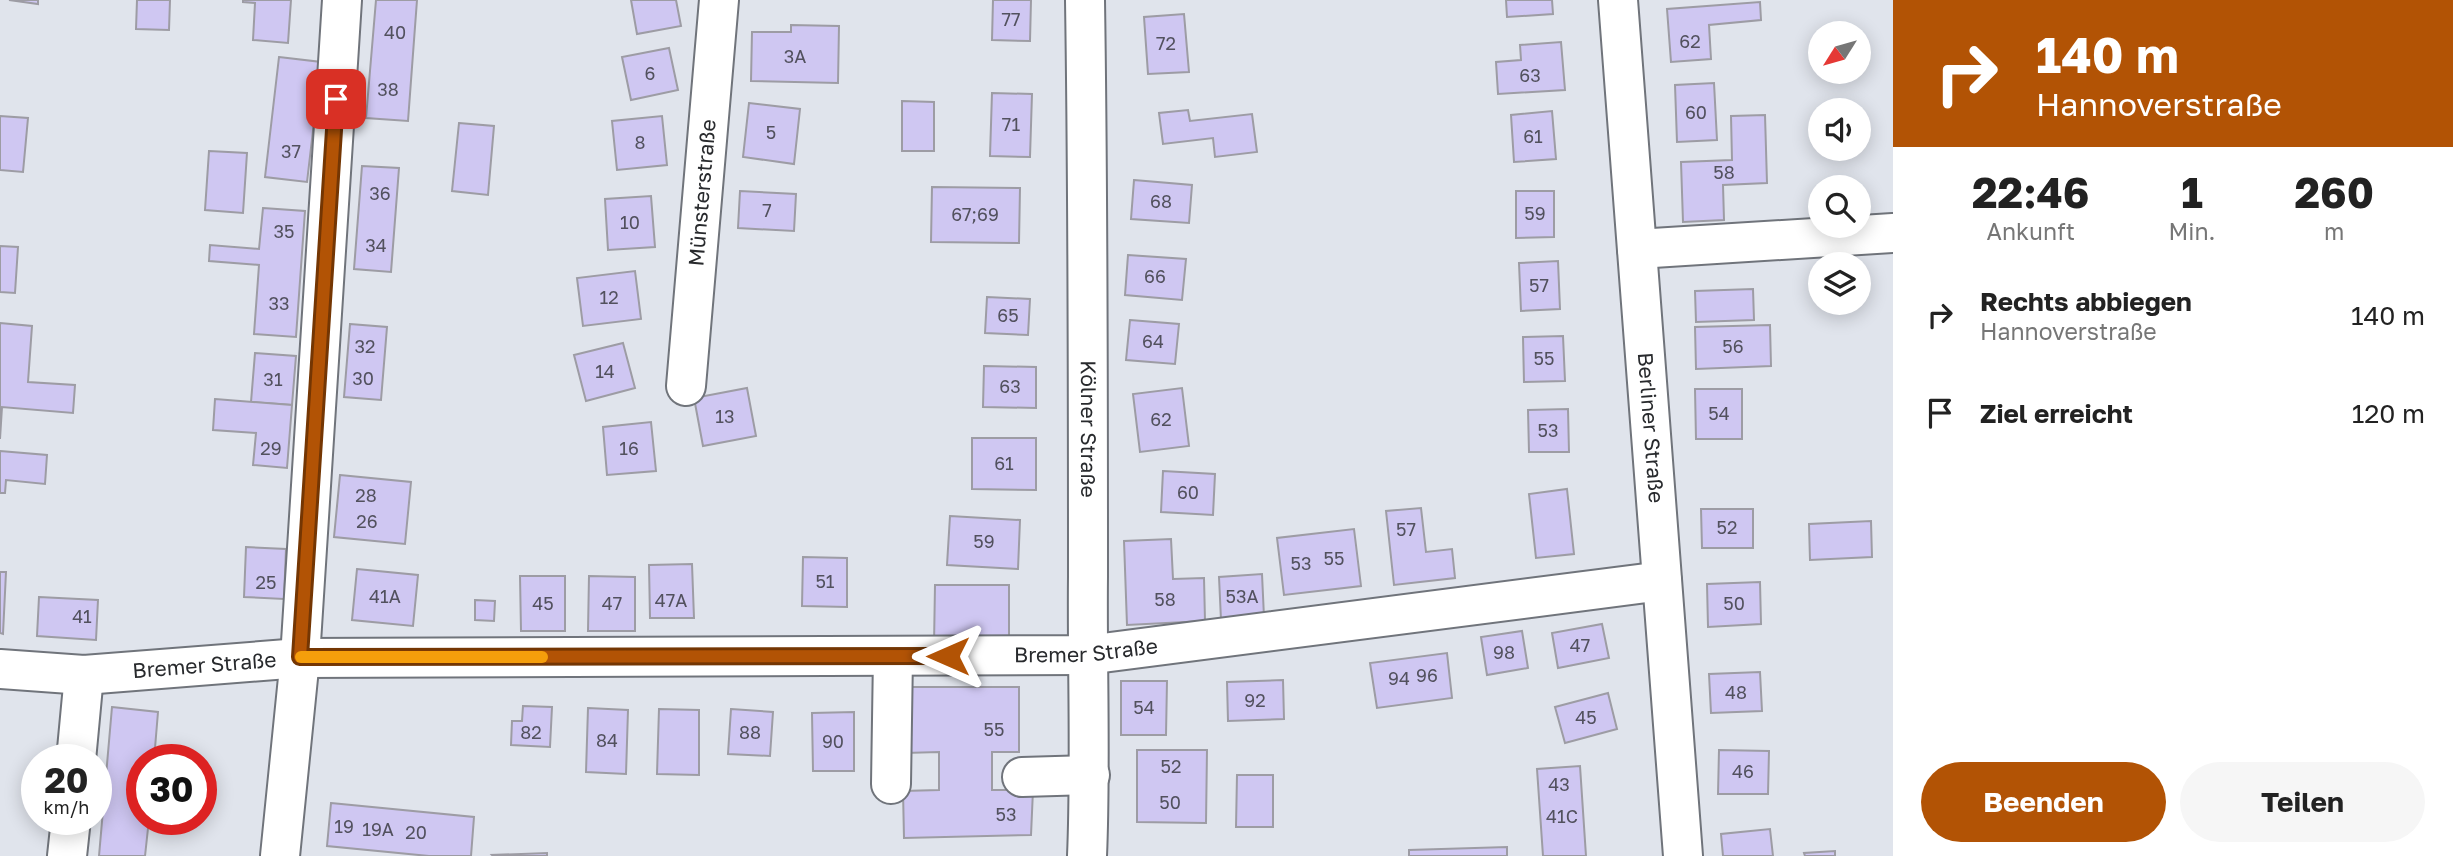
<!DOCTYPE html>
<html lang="de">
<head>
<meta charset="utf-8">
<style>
  body { margin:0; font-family:"Golos Text",sans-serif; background:#f6f6f6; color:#222; height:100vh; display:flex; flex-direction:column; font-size:26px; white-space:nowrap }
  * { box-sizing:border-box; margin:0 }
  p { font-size:23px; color:#767676 }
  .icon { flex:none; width:38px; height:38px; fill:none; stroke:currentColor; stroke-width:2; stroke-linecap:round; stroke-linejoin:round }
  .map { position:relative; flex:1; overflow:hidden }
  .panel { display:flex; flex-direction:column; background:#fff; width:560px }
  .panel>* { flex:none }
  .banner { background:#b25305; color:#fff; overflow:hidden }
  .needle { width:46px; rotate:233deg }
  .buttons { position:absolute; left:1808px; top:21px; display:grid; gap:14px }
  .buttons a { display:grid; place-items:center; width:63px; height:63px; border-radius:50%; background:#fff; box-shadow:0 4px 18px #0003; font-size:35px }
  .speed { position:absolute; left:21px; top:744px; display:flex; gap:14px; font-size:35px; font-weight:700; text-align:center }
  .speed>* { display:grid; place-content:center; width:91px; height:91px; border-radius:50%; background:#fff; box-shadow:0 4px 18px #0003; line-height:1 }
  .speed small { font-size:18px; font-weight:400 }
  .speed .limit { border:10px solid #d22; background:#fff; color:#111 }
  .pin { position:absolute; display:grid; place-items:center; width:60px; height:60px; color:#fff; margin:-30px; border-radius:14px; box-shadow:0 4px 10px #0006 }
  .me { position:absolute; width:77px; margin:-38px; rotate:270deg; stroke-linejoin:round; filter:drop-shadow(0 0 5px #0008) }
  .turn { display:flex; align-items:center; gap:24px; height:147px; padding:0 28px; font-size:32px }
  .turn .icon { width:91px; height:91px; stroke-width:2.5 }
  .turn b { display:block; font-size:49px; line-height:60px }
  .eta { display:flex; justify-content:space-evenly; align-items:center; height:119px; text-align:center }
  .eta b { font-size:42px; font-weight:700; line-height:49px }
  .button { display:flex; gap:14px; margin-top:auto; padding:14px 28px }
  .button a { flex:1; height:80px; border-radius:42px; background:#b25305; color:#fff; font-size:28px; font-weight:700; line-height:80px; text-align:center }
  .button a+a { background:#f6f6f6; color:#222 }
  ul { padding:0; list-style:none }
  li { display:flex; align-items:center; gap:21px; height:98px; padding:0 28px }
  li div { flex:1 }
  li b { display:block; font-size:26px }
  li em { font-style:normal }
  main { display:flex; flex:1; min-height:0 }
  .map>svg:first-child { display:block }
  .building { fill:#cfc7f2; stroke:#9d9ca4; stroke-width:2 }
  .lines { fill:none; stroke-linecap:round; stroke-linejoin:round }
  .minor-casing { stroke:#70747b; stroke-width:42 }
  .minor { stroke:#fff; stroke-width:38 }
  .route-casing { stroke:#743603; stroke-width:18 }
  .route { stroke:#b25305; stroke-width:12 }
  .slow { stroke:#f59e0b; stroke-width:12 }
  .labels { text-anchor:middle; stroke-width:7; stroke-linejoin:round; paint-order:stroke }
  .number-label { font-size:18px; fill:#52515e }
  .street-label { font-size:21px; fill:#282a2d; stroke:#e0e4ec }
</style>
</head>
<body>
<main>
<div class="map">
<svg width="1893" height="856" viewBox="0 0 1893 856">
  <rect width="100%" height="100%" fill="#e0e4ec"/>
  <g class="building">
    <path d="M 9,0 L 38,0 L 38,4 Z"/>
    <path d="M 137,0 L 170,0 L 169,30 L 136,29 Z"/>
    <path d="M 243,0 L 291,0 L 288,43 L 253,40 L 255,3 L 243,2 Z"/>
    <path d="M 376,0 L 417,0 L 408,121 L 366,118 Z"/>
    <path d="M 631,0 L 676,0 L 681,26 L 637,34 Z"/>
    <path d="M 993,0 L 1031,0 L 1030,41 L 992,40 Z"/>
    <path d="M 1506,0 L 1552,0 L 1553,14 L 1507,17 Z"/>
    <path d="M 1760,2 L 1761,20 L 1709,25 L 1711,59 L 1671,62 L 1667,9 Z"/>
    <path d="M 1184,14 L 1189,72 L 1148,74 L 1144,17 Z"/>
    <path d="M 791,25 L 839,26 L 838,83 L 751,81 L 752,32 L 791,32 Z"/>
    <path d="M 1561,42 L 1565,90 L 1498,94 L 1496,62 L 1521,60 L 1520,45 Z"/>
    <path d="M 669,48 L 678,90 L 631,100 L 622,57 Z"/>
    <path d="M 279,57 L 321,62 L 307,182 L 265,177 Z"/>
    <path d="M 1714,83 L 1717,140 L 1677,142 L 1675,85 Z"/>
    <path d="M 992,93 L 1032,94 L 1030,157 L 990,156 Z"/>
    <path d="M 902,101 L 934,102 L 934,151 L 902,151 Z"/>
    <path d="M 749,103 L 800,109 L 794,164 L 743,157 Z"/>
    <path d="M 1188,110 L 1190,121 L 1252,114 L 1257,152 L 1215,157 L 1213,138 L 1163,144 L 1159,113 Z"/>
    <path d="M 1552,111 L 1556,159 L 1514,162 L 1511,115 Z"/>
    <path d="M 1765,115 L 1767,183 L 1723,185 L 1724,220 L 1683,222 L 1681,162 L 1732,160 L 1731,116 Z"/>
    <path d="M 0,116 L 28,118 L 23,172 L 0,170 Z"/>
    <path d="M 662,116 L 667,165 L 617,170 L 612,121 Z"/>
    <path d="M 459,123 L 494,126 L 488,195 L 452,191 Z"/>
    <path d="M 209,151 L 247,153 L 243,213 L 205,210 Z"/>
    <path d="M 362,166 L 399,168 L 391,272 L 354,269 Z"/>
    <path d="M 1134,180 L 1192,185 L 1189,223 L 1131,219 Z"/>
    <path d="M 932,187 L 1020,188 L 1019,243 L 931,242 Z"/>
    <path d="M 740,191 L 796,194 L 794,231 L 738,228 Z"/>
    <path d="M 1516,191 L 1554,191 L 1554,237 L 1516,238 Z"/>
    <path d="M 651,196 L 655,247 L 608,250 L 605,199 Z"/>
    <path d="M 263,208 L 305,211 L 296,337 L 254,334 L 259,265 L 209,261 L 210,245 L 259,249 Z"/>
    <path d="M 0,246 L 18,247 L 15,293 L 0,292 Z"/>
    <path d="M 1128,255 L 1186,259 L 1182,300 L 1125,295 Z"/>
    <path d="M 1558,261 L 1560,309 L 1521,311 L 1519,263 Z"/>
    <path d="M 635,271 L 641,319 L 583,326 L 577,278 Z"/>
    <path d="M 1753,289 L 1754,320 L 1696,322 L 1695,291 Z"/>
    <path d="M 987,297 L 1030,299 L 1028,335 L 985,333 Z"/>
    <path d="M 1130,320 L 1179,324 L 1175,364 L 1126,360 Z"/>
    <path d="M 0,323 L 32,326 L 28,382 L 75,385 L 73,413 L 2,407 L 0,439 Z"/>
    <path d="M 350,324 L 387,327 L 381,400 L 344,397 Z"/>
    <path d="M 1770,325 L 1771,366 L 1696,369 L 1695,327 Z"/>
    <path d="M 1563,336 L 1565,381 L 1524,382 L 1523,337 Z"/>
    <path d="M 623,343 L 635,388 L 586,401 L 574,355 Z"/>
    <path d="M 255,353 L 296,356 L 292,405 L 251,402 Z"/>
    <path d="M 984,366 L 1036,367 L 1036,408 L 983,407 Z"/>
    <path d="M 747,388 L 756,436 L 703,446 L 694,398 Z"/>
    <path d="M 1182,388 L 1189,446 L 1140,452 L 1133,394 Z"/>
    <path d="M 1695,389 L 1742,389 L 1742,439 L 1696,439 Z"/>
    <path d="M 215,399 L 292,405 L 287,468 L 253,465 L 256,433 L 213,430 Z"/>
    <path d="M 1568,409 L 1569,452 L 1529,452 L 1528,410 Z"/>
    <path d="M 651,422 L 656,471 L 607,475 L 603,427 Z"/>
    <path d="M 972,438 L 1036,438 L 1036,490 L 972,489 Z"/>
    <path d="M 0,451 L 47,455 L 45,484 L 6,480 L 5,493 L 0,493 Z"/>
    <path d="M 1163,471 L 1215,474 L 1213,515 L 1161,512 Z"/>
    <path d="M 340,475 L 411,482 L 405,544 L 334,537 Z"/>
    <path d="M 1567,489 L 1574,554 L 1536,558 L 1529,494 Z"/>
    <path d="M 1421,508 L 1426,552 L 1452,549 L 1455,578 L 1394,585 L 1386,511 Z"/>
    <path d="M 1701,509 L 1753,509 L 1753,548 L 1702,548 Z"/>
    <path d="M 950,516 L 1020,520 L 1018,569 L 947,565 Z"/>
    <path d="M 1871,521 L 1872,557 L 1810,560 L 1809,524 Z"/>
    <path d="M 1354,529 L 1361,586 L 1284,595 L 1277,538 Z"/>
    <path d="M 1171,539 L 1173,579 L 1204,578 L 1205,621 L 1127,625 L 1124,541 Z"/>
    <path d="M 246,547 L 286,549 L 284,599 L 244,597 Z"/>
    <path d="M 803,557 L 847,558 L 847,607 L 802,606 Z"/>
    <path d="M 692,564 L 694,618 L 650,618 L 649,565 Z"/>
    <path d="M 357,569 L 418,575 L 413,626 L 352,620 Z"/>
    <path d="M 0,572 L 6,572 L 3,634 L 0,633 Z"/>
    <path d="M 1262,574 L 1264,617 L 1221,620 L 1219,577 Z"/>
    <path d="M 520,576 L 565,576 L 565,631 L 521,631 Z"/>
    <path d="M 589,576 L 635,577 L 635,631 L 588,631 Z"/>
    <path d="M 1760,582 L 1761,624 L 1708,627 L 1707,584 Z"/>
    <path d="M 935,585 L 1009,585 L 1009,646 L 934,645 Z"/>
    <path d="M 39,597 L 98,600 L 96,640 L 37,636 Z"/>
    <path d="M 475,600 L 495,601 L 494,621 L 475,620 Z"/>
    <path d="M 1602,624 L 1609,658 L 1558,668 L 1552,633 Z"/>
    <path d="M 1522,631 L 1528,668 L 1487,675 L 1481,637 Z"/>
    <path d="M 1447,653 L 1452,698 L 1377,708 L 1370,663 Z"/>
    <path d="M 1760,672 L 1762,711 L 1711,713 L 1709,674 Z"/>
    <path d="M 1283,680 L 1284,719 L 1228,721 L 1227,682 Z"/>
    <path d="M 1121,681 L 1167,681 L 1166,735 L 1121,735 Z"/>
    <path d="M 906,687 L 1019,687 L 1019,752 L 992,752 L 992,790 L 1033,790 L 1031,835 L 904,838 L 903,791 L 939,790 L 939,752 L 905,753 Z"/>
    <path d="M 1608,693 L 1617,729 L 1565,743 L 1555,707 Z"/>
    <path d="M 523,706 L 552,707 L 550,747 L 511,745 L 512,721 L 522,721 Z"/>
    <path d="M 112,707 L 158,712 L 154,760 L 142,760 L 142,819 L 149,819 L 145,856 L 99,856 Z"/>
    <path d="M 588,708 L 628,710 L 626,774 L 586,772 Z"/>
    <path d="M 659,709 L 699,710 L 699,775 L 657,774 Z"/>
    <path d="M 731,709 L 773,712 L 770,756 L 728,754 Z"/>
    <path d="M 854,712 L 854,771 L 813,771 L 812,713 Z"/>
    <path d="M 1137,750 L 1207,750 L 1206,823 L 1137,822 Z"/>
    <path d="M 1719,750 L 1769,751 L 1768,794 L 1718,794 Z"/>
    <path d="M 1580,766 L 1586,856 L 1543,856 L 1537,769 Z"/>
    <path d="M 1237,775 L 1273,775 L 1273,827 L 1236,827 Z"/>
    <path d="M 331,803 L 474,817 L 471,856 L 429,856 L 327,846 Z"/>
    <path d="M 1770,829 L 1773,856 L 1723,856 L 1721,834 Z"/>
    <path d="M 1507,847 L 1507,856 L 1409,856 L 1409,850 Z"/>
    <path d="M 1835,851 L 1835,856 L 1805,856 L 1804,853 Z"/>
    <path d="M 547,853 L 547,856 L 493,856 L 492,855 Z"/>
  </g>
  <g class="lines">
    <g class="minor-casing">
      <g id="minor">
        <path id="s1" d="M 1085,0 C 1088,192 1088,384 1088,576 C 1087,669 1091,763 1087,856"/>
        <path id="s2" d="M 1618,0 L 1683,856"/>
        <path d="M 1637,249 L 1893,233"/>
        <path id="s3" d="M 686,386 L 719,0"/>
        <path id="s4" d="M 0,669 L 84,675 L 300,658 L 1087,655 L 1662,581"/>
        <path d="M 76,760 L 84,675"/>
        <path d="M 1022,777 L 1090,775"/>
        <path d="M 891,784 L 893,656"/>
        <path d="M 67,856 L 71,819"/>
        <path d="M 280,856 L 300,658 L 342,0"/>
      </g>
    </g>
    <use href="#minor" class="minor"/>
  </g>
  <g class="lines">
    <g class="route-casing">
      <path id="route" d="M 336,99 L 300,657 L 948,656"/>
    </g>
    <use href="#route" class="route"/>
    <path class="slow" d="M 301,657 L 542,657"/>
  </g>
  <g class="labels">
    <g class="number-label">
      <text x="1011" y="26">77</text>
      <text x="395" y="39">40</text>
      <text x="1690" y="48">62</text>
      <text x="1166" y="50">72</text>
      <text x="795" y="63">3A</text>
      <text x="650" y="80">6</text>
      <text x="1530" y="82">63</text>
      <text x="388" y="96">38</text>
      <text x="1696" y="119">60</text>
      <text x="1011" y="131">71</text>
      <text x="771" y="139">5</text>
      <text x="1533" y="143">61</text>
      <text x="640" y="149">8</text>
      <text x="291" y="158">37</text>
      <text x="1724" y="179">58</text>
      <text x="380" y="200">36</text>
      <text x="1161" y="208">68</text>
      <text x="767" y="217">7</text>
      <text x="1535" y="220">59</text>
      <text x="975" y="221">67;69</text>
      <text x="630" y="229">10</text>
      <text x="284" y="238">35</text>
      <text x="376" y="252">34</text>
      <text x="1155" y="283">66</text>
      <text x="1539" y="292">57</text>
      <text x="609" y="304">12</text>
      <text x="279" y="310">33</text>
      <text x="1008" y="322">65</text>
      <text x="1153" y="348">64</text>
      <text x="365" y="353">32</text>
      <text x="1733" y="353">56</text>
      <text x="1544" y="365">55</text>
      <text x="605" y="378">14</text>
      <text x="363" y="385">30</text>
      <text x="273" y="386">31</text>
      <text x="1010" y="393">63</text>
      <text x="1719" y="420">54</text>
      <text x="725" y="423">13</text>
      <text x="1161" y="426">62</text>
      <text x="1548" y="437">53</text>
      <text x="271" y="455">29</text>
      <text x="629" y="455">16</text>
      <text x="1004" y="470">61</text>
      <text x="1188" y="499">60</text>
      <text x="366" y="502">28</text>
      <text x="367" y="528">26</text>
      <text x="1727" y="534">52</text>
      <text x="1406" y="536">57</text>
      <text x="984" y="548">59</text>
      <text x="1334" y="565">55</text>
      <text x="1301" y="570">53</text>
      <text x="825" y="588">51</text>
      <text x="266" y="589">25</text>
      <text x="385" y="603">41A</text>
      <text x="1242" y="603">53A</text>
      <text x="1165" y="606">58</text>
      <text x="671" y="607">47A</text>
      <text x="543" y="610">45</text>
      <text x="612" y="610">47</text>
      <text x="1734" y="610">50</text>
      <text x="82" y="623">41</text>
      <text x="1580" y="652">47</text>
      <text x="1504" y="659">98</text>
      <text x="1427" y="682">96</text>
      <text x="1399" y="685">94</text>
      <text x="1736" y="699">48</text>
      <text x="1255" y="707">92</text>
      <text x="1144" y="714">54</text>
      <text x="1586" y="724">45</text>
      <text x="994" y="736">55</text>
      <text x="531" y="739">82</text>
      <text x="750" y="739">88</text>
      <text x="607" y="747">84</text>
      <text x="833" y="748">90</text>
      <text x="1171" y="773">52</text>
      <text x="1743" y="778">46</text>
      <text x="1559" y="791">43</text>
      <text x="1170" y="809">50</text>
      <text x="1006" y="821">53</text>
      <text x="1562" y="823">41C</text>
      <text x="344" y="833">19</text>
      <text x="378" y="836">19A</text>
      <text x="416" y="839">20</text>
    </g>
    <g class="street-label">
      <text dy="7" stroke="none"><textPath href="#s3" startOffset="194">Münsterstraße</textPath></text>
      <text dy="7" stroke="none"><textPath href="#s1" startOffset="429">Kölner Straße</textPath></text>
      <text dy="7" stroke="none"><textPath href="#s2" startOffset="429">Berliner Straße</textPath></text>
      <text dy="7" stroke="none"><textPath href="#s4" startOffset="1087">Bremer Straße</textPath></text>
      <text dy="7" stroke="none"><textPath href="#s4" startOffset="205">Bremer Straße</textPath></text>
    </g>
  </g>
</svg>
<div class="buttons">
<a><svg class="needle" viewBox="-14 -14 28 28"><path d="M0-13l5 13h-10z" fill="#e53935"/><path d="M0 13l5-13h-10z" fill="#767676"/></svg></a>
<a><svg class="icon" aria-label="sound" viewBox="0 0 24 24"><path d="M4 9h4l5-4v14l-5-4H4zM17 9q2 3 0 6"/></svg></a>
<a><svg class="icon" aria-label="search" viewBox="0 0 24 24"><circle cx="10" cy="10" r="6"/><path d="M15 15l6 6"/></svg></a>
<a><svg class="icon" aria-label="layers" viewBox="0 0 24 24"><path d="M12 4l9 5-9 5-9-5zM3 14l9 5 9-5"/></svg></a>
</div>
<div class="speed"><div>20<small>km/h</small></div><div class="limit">30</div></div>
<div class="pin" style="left:336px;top:99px;background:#d93025"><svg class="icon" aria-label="arrive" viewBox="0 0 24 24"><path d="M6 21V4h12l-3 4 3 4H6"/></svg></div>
<svg class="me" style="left:948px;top:656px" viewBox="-20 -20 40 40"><path d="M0-17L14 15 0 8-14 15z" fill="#b25305" stroke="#fff" stroke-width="4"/></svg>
</div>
<section class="panel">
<div class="banner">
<div class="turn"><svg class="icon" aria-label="right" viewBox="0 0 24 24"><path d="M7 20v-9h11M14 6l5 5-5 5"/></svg><div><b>140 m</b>Hannoverstraße</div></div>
</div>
<div class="eta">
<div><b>22:46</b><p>Ankunft</p></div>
<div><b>1</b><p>Min.</p></div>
<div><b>260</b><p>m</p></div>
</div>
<ul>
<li><svg class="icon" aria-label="right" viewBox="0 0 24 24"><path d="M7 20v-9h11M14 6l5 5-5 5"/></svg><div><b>Rechts abbiegen</b><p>Hannoverstraße</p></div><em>140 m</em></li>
<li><svg class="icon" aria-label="arrive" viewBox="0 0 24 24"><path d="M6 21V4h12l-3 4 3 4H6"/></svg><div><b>Ziel erreicht</b></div><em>120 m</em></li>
</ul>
<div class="button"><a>Beenden</a><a>Teilen</a></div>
</section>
</main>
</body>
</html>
